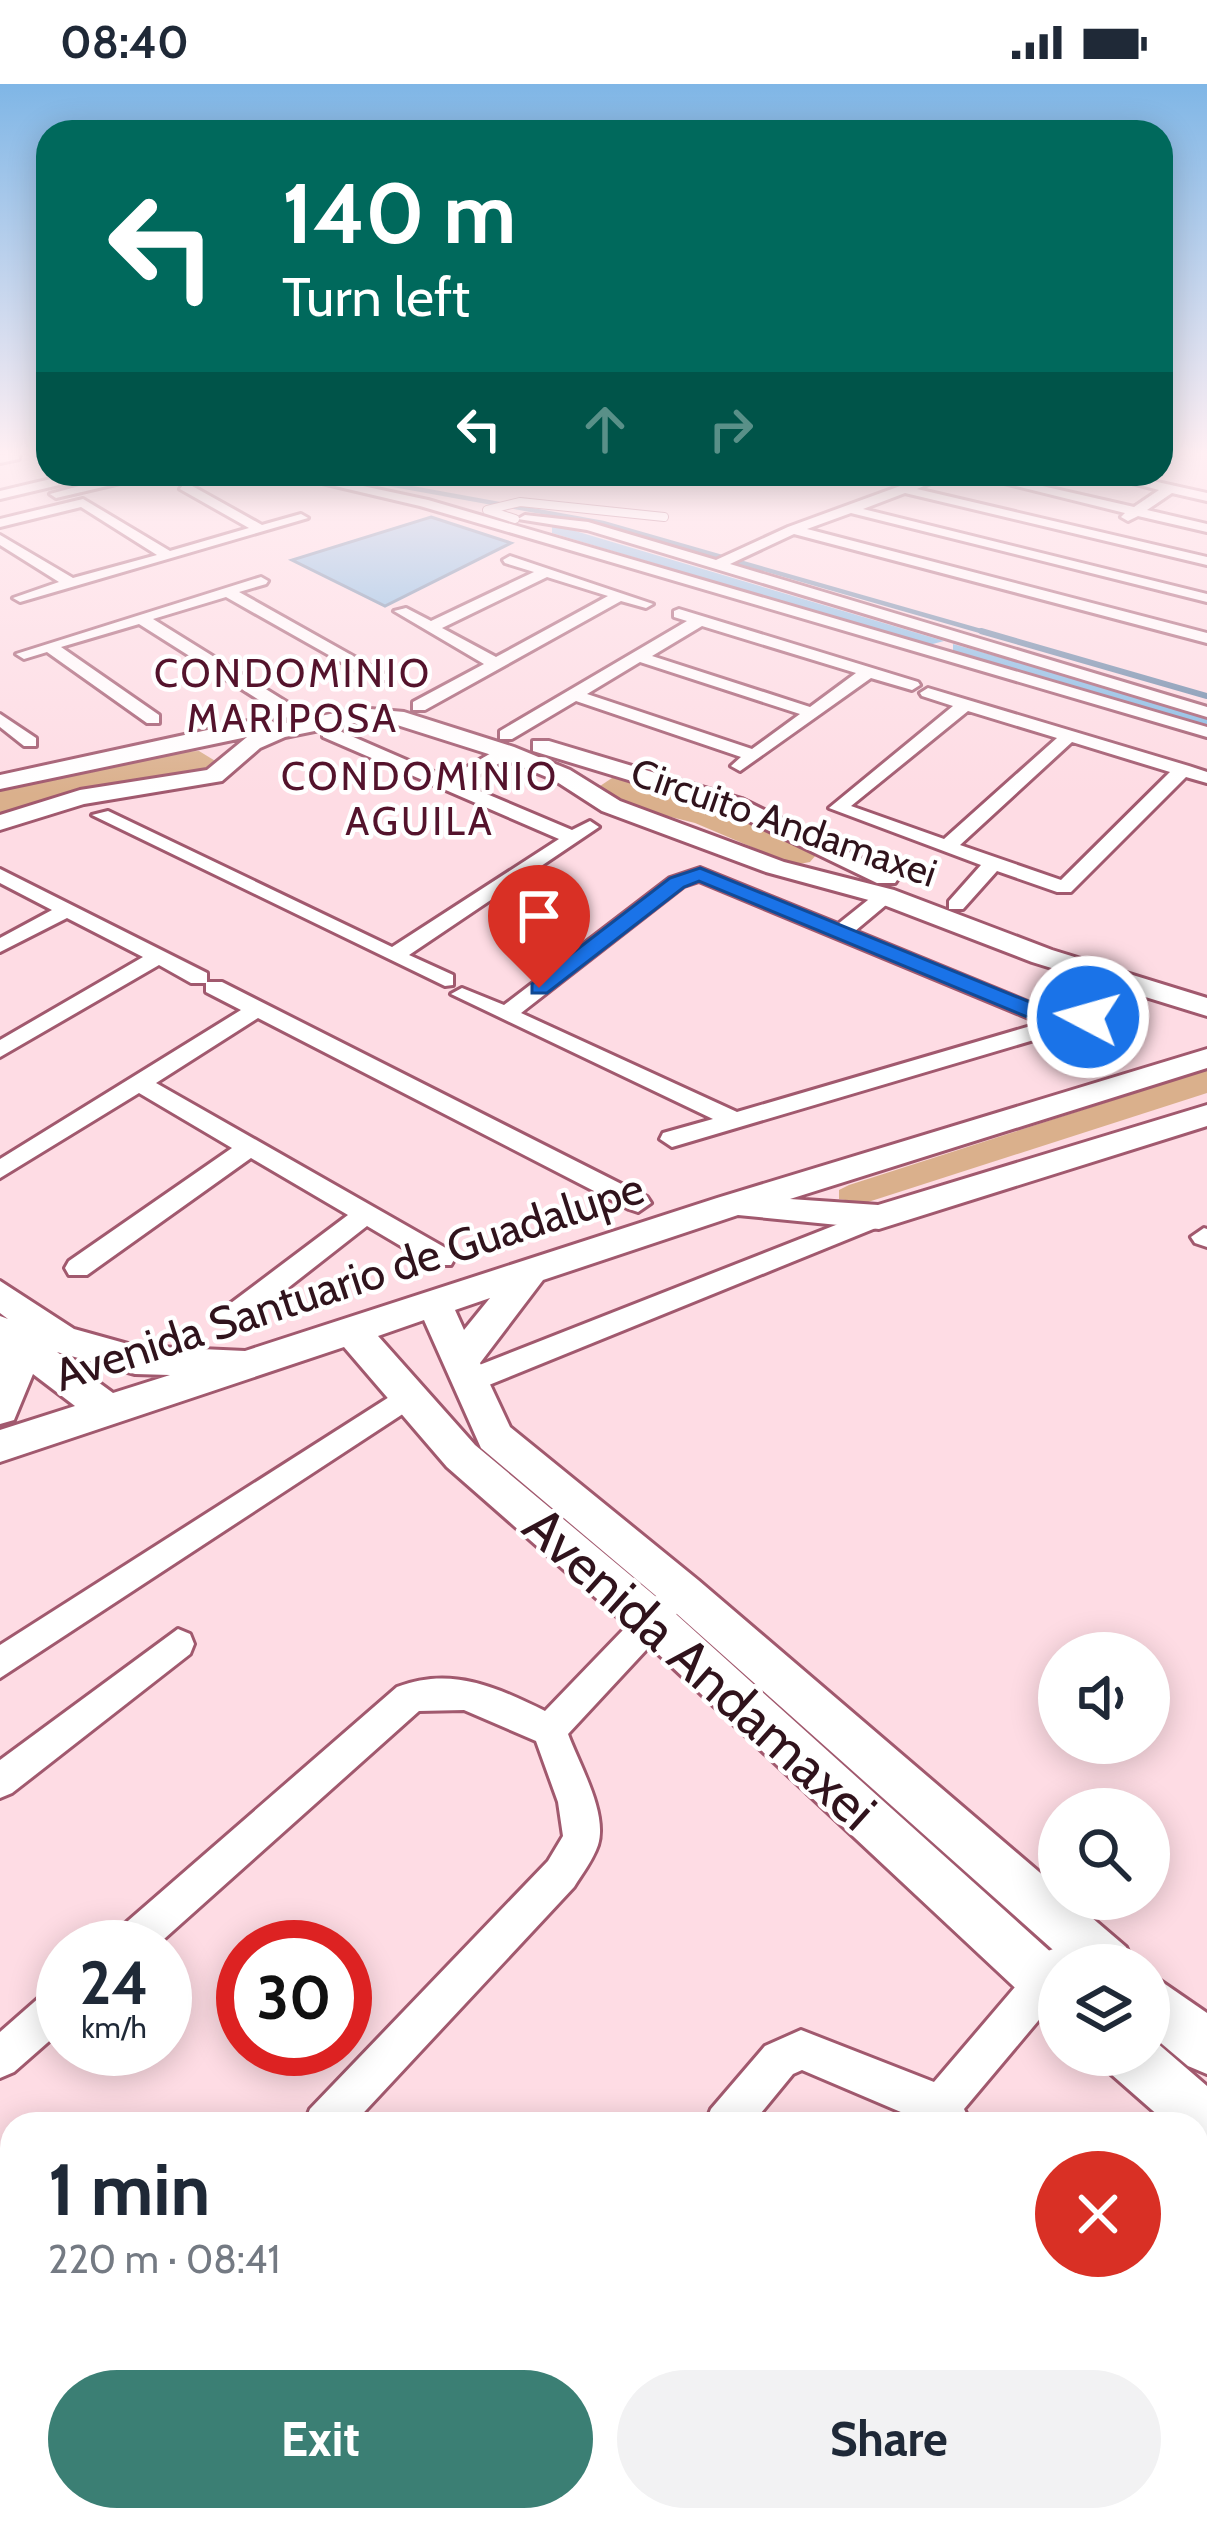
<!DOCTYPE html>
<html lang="en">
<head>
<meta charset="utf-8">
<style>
  body { margin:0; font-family:Cabin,sans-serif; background:#f2f2f3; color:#1f2937; height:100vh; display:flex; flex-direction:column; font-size:45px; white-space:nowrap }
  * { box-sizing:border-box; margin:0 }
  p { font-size:39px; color:#747a83 }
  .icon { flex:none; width:66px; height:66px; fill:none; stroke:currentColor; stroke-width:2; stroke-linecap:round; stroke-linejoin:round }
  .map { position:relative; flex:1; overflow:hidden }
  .sheet { position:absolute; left:0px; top:2028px; width:1209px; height:420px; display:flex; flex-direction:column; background:#fff; border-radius:36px 36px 0 0; box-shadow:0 6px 30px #0003 }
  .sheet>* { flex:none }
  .hud { position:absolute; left:36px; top:36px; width:1137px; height:366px; border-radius:36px; box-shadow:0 6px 30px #0003; background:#00695c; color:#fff; overflow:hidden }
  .controls { position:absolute; left:1038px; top:1548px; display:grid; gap:24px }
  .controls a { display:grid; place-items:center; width:132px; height:132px; border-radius:50%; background:#fff; box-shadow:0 6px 30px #0003; font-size:60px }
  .speed { position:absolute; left:36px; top:1836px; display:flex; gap:24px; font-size:60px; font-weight:700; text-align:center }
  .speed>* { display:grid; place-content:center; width:156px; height:156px; border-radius:50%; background:#fff; box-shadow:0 6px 30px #0003; line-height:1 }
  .speed small { font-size:30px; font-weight:400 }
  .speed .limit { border:18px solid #d22; background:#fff; color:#111 }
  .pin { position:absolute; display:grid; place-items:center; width:102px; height:102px; color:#fff; margin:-123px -51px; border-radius:50% 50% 50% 0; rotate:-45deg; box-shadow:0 0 12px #0007 }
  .pin .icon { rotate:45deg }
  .me { position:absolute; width:132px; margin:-66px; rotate:276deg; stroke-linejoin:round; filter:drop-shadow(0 0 9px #0008) }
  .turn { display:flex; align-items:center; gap:42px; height:252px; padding:0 48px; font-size:54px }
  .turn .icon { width:156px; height:156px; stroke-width:2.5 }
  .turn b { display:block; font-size:84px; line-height:102px }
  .lanes { display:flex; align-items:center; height:114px; padding:0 48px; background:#0003; justify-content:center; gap:60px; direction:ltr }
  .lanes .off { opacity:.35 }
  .round { display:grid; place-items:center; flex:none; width:126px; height:126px; border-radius:63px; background:#f2f2f3 }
  .headline { display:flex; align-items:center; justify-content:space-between; height:204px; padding:0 48px }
  h1 { font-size:72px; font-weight:800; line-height:90px }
  .cta { display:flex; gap:24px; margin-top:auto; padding:24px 48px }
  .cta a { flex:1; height:138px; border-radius:72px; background:#3b7f74; color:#fff; font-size:48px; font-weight:800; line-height:138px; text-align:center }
  .cta a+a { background:#f2f2f3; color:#1f2937 }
  .status { display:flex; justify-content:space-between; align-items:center; height:84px; padding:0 60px; background:#fff; direction:ltr }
  .status svg { height:33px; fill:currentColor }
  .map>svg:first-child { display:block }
  .green { fill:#dab08c }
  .water { fill:#81bae4; stroke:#6988a8; stroke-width:3 }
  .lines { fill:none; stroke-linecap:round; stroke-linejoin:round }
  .stream-far1 { stroke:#6988a8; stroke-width:4.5 }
  .stream { stroke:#6988a8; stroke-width:6 }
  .canal { fill:#81bae4; fill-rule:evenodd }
  .service-casing { stroke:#a1596e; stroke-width:10 }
  .minor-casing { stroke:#a1596e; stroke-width:6 }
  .tertiary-casing { stroke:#a1596e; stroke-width:6 }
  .service { stroke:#fff; stroke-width:8 }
  .minor { fill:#fff; fill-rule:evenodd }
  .tertiary { fill:#fff; fill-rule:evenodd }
  .route { fill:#1a73e8; stroke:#114b97; stroke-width:3 }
  .labels { text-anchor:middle; stroke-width:9; stroke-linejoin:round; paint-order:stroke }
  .far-neighbourhood-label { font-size:39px; letter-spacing:3px; fill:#54132c; stroke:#fff }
  .far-street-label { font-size:39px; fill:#30131c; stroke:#fff }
  .street-label { font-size:45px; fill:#30131c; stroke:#fff }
  .near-street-label { font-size:54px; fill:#30131c; stroke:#fff }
</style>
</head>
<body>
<div class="status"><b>08:40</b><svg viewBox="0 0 49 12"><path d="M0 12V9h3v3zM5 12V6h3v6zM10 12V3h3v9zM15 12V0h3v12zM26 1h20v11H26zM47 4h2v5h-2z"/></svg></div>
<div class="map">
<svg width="1207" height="2448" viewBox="0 0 1207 2448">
  <rect width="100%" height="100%" fill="#fedce4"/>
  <g class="green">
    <path d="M 199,667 L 217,678 L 214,686 L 73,709 L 0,733 L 0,702 L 140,670 Z"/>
    <path d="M 615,692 C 645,695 803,750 816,771 L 810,778 L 794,781 L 695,739 L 627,722 L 597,704 Z"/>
    <path d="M 1207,986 L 1207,1009 L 865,1119 L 839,1115 L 839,1106 L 849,1101 Z"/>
  </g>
  <path class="water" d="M 431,433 L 511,459 L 385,522 L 292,476 Z"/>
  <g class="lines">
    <path class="stream-far1" d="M 334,390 L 603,439 L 991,550"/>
    <path class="stream" d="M 981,547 L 1207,612"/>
    <g class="canal">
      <path d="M 552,443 L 562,443 L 944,557 L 929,561 L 552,449 Z"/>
      <path d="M 953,560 L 1207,631 L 1207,643 L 953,568 Z"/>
    </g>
    <g class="service-casing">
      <path id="service" d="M 515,435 L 487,426 L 520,418 L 664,433"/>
    </g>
    <g class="minor-casing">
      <g id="minor">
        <path d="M 19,369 L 19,375 L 0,379 L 0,371 Z"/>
        <path d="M 72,390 L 76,397 L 0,415 L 0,407 Z"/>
        <path d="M 284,390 L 307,390 L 428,416 L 1207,643 L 1207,653 L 420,422 Z"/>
        <path d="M 933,390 L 951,390 L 917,405 L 1207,473 L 1207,481 L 905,409 L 863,425 L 1207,510 L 1207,518 L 851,429 L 807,445 L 1207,549 L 1207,559 L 794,450 L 730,480 L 1207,623 L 1207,633 L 587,446 L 518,435 L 525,431 L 588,438 L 716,476 L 788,443 Z"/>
        <path d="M 968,390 L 990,390 L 1134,423 L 1159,406 L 1098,390 L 1121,390 L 1207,409 L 1207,417 L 1172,409 L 1147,426 L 1207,440 L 1207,448 L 1138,432 L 1128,437 L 1121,433 L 1125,429 Z"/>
        <path d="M 116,392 L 120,399 L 56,414 L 50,410 Z"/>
        <path d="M 185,398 L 262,441 L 301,430 L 308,434 L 20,518 L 13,514 L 59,498 L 0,461 L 0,451 L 73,494 L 157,471 L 81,423 L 0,443 L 0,435 L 83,415 L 170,467 L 249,444 L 180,405 Z"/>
        <path d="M 510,472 L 653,520 L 646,524 L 621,517 L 425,626 L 413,626 L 413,618 L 484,580 L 394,527 L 406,524 L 431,537 L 534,488 L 505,479 L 503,476 ZM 547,493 L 608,512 L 496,573 L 442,544 Z"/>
        <path d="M 261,493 L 268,497 L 266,500 L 239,508 L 385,590 L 385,596 L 373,596 L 226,513 L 153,535 L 301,627 L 301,635 L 289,635 L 139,540 L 61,563 L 159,631 L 159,639 L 147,639 L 47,568 L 24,575 L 16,570 Z"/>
        <path d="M 679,525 L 918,598 L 920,601 L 912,606 L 871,594 L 740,687 L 731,682 L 741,673 L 576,617 L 512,655 L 500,655 L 500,647 L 687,537 L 674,533 L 674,527 ZM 702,542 L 856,589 L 810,623 L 652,572 ZM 640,578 L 800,630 L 752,665 L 587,610 Z"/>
        <path d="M 928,604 L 1189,682 L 1207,688 L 1207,699 L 1186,693 L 1071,808 L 1057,808 L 997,787 L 963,825 L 949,825 L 949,817 L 981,781 L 829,724 L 953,622 L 922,612 L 920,609 ZM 968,627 L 1057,654 L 944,755 L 851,722 ZM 1072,658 L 1170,688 L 1061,796 L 960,761 Z"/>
        <path d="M 0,630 L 36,654 L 36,662 L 24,662 L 0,643 Z"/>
        <path d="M 323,645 L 335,645 L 448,694 L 500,664 L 512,664 L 512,672 L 463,700 L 572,746 L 590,737 L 599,743 L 409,871 L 453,891 L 453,901 L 445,902 L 92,731 L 108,727 L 392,863 L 559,755 L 323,653 Z"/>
        <path d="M 700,784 L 838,840 L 878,808 L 892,808 L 892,816 L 855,847 L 1064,933 L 1114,918 L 1125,925 L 1122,930 L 672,1063 L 660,1055 L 663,1049 L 713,1035 L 451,910 L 462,904 L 504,921 L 670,794 ZM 699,797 L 1041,939 L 737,1028 L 521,929 L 684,802 Z"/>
        <path d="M 0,785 L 207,889 L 207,898 L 222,898 L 647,1113 L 651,1119 L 638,1128 L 629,1125 L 258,934 L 156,999 L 451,1167 L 455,1174 L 451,1181 L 433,1181 L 367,1142 L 243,1239 L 223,1239 L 219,1232 L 223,1225 L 348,1131 L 251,1074 L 87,1191 L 69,1191 L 65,1184 L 69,1177 L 232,1064 L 139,1009 L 0,1094 L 0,1075 L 241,926 L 206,908 L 206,899 L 191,899 L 159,881 L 0,973 L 0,956 L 143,873 L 67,834 L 0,868 L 0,854 L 52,826 L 0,799 Z"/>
        <path d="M 879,1124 L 888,1127 L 892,1133 L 888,1139 L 479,1305 L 459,1305 L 455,1297 L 459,1289 Z"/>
        <path d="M 1204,1144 L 1207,1145 L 1207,1163 L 1195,1159 L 1191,1153 Z"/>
        <path d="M 408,1301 L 418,1304 L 422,1312 L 418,1320 L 0,1594 L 0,1561 Z"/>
        <path d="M 662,1513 L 673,1517 L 678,1527 L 673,1537 L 568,1650 C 579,1680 608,1729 598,1761 C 593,1776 582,1790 574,1803 L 353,2040 L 304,2040 L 310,2025 L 548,1777 L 563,1752 L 558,1718 L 536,1657 L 464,1626 L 419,1627 L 155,1863 L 107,1863 L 113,1850 L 397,1603 C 451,1582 496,1603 545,1627 L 651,1517 Z"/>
        <path d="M 178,1545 L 190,1550 L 194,1560 L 190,1570 L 12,1709 L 0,1714 L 0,1676 Z"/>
        <path d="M 1059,1863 L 1073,1868 L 1078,1881 L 1059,1881 L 1059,1912 L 964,2025 L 971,2040 L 929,2040 L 802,1986 L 793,1990 L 752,2040 L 705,2040 L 711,2025 L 765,1962 L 801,1946 L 934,1998 L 1045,1868 Z"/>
        <path d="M 63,1899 L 63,1945 L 14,1988 L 0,1994 L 0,1948 L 49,1905 Z"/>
        <path d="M 12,2349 L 12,2404 L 0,2409 L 0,2354 Z"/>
        <path d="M 367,2436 L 420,2436 L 415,2448 L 362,2448 Z"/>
        <path d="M 855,2436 L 905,2436 L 900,2448 L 850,2448 Z"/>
      </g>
    </g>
    <g class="tertiary-casing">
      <g id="tertiary">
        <path d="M 359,624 L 404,628 L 514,663 L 570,686 L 620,717 L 784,778 L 894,806 L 1052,866 L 1207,914 L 1207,932 L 1032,878 L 876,818 L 766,788 L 602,727 L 554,696 L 498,673 L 394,640 L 359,638 L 285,653 L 260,664 L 222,697 L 84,720 L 0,746 L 0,731 L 80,706 L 207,686 L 247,653 L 0,705 L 0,691 L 267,633 L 277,641 Z"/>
        <path d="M 533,657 L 549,657 L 742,715 L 899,793 L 895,799 L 877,799 L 724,725 L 533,667 Z"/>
        <path d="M 1207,965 L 1207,984 L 790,1115 L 878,1121 L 1207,1021 L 1207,1042 L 879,1145 L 738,1131 L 543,1196 L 480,1279 L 510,1343 L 698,1496 L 1059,1805 L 1059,1815 L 1070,1815 L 1126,1863 L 1134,1881 L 1070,1881 L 668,1522 L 481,1364 L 424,1236 L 378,1252 L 475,1361 L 667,1522 L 1065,1881 L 1059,1881 L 1059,1936 L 1041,1928 L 637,1550 L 447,1383 L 344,1263 L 0,1378 L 0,1346 L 75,1322 L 33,1290 L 14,1336 L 0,1340 L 0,1232 L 8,1235 L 0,1229 L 0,1197 L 74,1245 L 135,1262 L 245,1267 L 717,1114 ZM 490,1214 L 464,1246 L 455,1226 ZM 57,1268 L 135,1290 L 170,1291 L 113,1309 Z"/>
        <path d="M 1149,1889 L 1207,1929 L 1207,1990 L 1188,1982 L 1149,1949 Z"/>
        <path d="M 1149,1952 L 1207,2002 L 1207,2065 L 1197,2061 L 1197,2040 L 1168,2040 L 1111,1990 L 1103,1971 L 1149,1971 Z"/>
      </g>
    </g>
    <use href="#service" class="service"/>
    <use href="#minor" class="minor"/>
    <use href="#tertiary" class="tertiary"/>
  </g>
  <linearGradient id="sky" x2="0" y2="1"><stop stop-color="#7fb6e6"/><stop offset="0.52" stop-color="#ffeff3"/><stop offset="1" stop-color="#ffeff3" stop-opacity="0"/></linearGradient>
  <rect width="1207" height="710" fill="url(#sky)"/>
  <path class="route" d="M 700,784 L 1064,932 L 1088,926 L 1100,933 L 1054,944 L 699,797 L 684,803 L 547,909 L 532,909 L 532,900 L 670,794 Z"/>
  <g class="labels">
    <g class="far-neighbourhood-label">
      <text x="293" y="603">CONDOMINIO<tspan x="293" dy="45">MARIPOSA</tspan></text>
      <text x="420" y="706">CONDOMINIO<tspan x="420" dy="45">AGUILA</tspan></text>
    </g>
    <g class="far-street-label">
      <text transform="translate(784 738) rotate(19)" y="14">Circuito Andamaxei</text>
    </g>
    <g class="street-label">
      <text transform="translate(349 1197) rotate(-18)" y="16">Avenida Santuario de Guadalupe</text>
    </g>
    <g class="near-street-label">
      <text transform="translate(700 1584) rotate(42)" y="19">Avenida Andamaxei</text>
    </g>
  </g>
</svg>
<div class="controls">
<a><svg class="icon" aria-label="sound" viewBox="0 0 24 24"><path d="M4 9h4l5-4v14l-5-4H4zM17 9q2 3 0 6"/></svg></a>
<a><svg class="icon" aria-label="search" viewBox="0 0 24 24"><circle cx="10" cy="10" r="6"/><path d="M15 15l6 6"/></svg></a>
<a><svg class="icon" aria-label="layers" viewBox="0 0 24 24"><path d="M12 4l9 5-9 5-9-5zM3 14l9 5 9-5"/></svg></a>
</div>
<div class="speed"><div>24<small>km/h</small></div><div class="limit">30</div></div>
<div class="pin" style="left:539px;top:904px;background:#d93025"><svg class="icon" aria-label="arrive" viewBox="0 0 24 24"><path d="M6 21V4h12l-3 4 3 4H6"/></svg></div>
<svg class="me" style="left:1088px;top:933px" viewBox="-20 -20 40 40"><circle r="17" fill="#1a73e8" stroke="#fff" stroke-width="3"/><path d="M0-11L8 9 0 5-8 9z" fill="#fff"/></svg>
<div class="hud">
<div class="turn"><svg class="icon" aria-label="left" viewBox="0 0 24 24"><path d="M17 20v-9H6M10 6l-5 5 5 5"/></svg><div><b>140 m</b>Turn left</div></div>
<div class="lanes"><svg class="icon" aria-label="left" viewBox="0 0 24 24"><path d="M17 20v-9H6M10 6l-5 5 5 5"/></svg><svg class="icon off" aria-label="ahead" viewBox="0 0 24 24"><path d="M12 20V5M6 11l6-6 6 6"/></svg><svg class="icon off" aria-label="right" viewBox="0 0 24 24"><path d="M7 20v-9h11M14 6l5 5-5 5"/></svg></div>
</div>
<section class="sheet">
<div class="headline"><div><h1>1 min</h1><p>220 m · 08:41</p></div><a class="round" style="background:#d93025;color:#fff"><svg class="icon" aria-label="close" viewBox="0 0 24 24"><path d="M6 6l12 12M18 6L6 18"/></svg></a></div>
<div class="cta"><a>Exit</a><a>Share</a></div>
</section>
</div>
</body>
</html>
